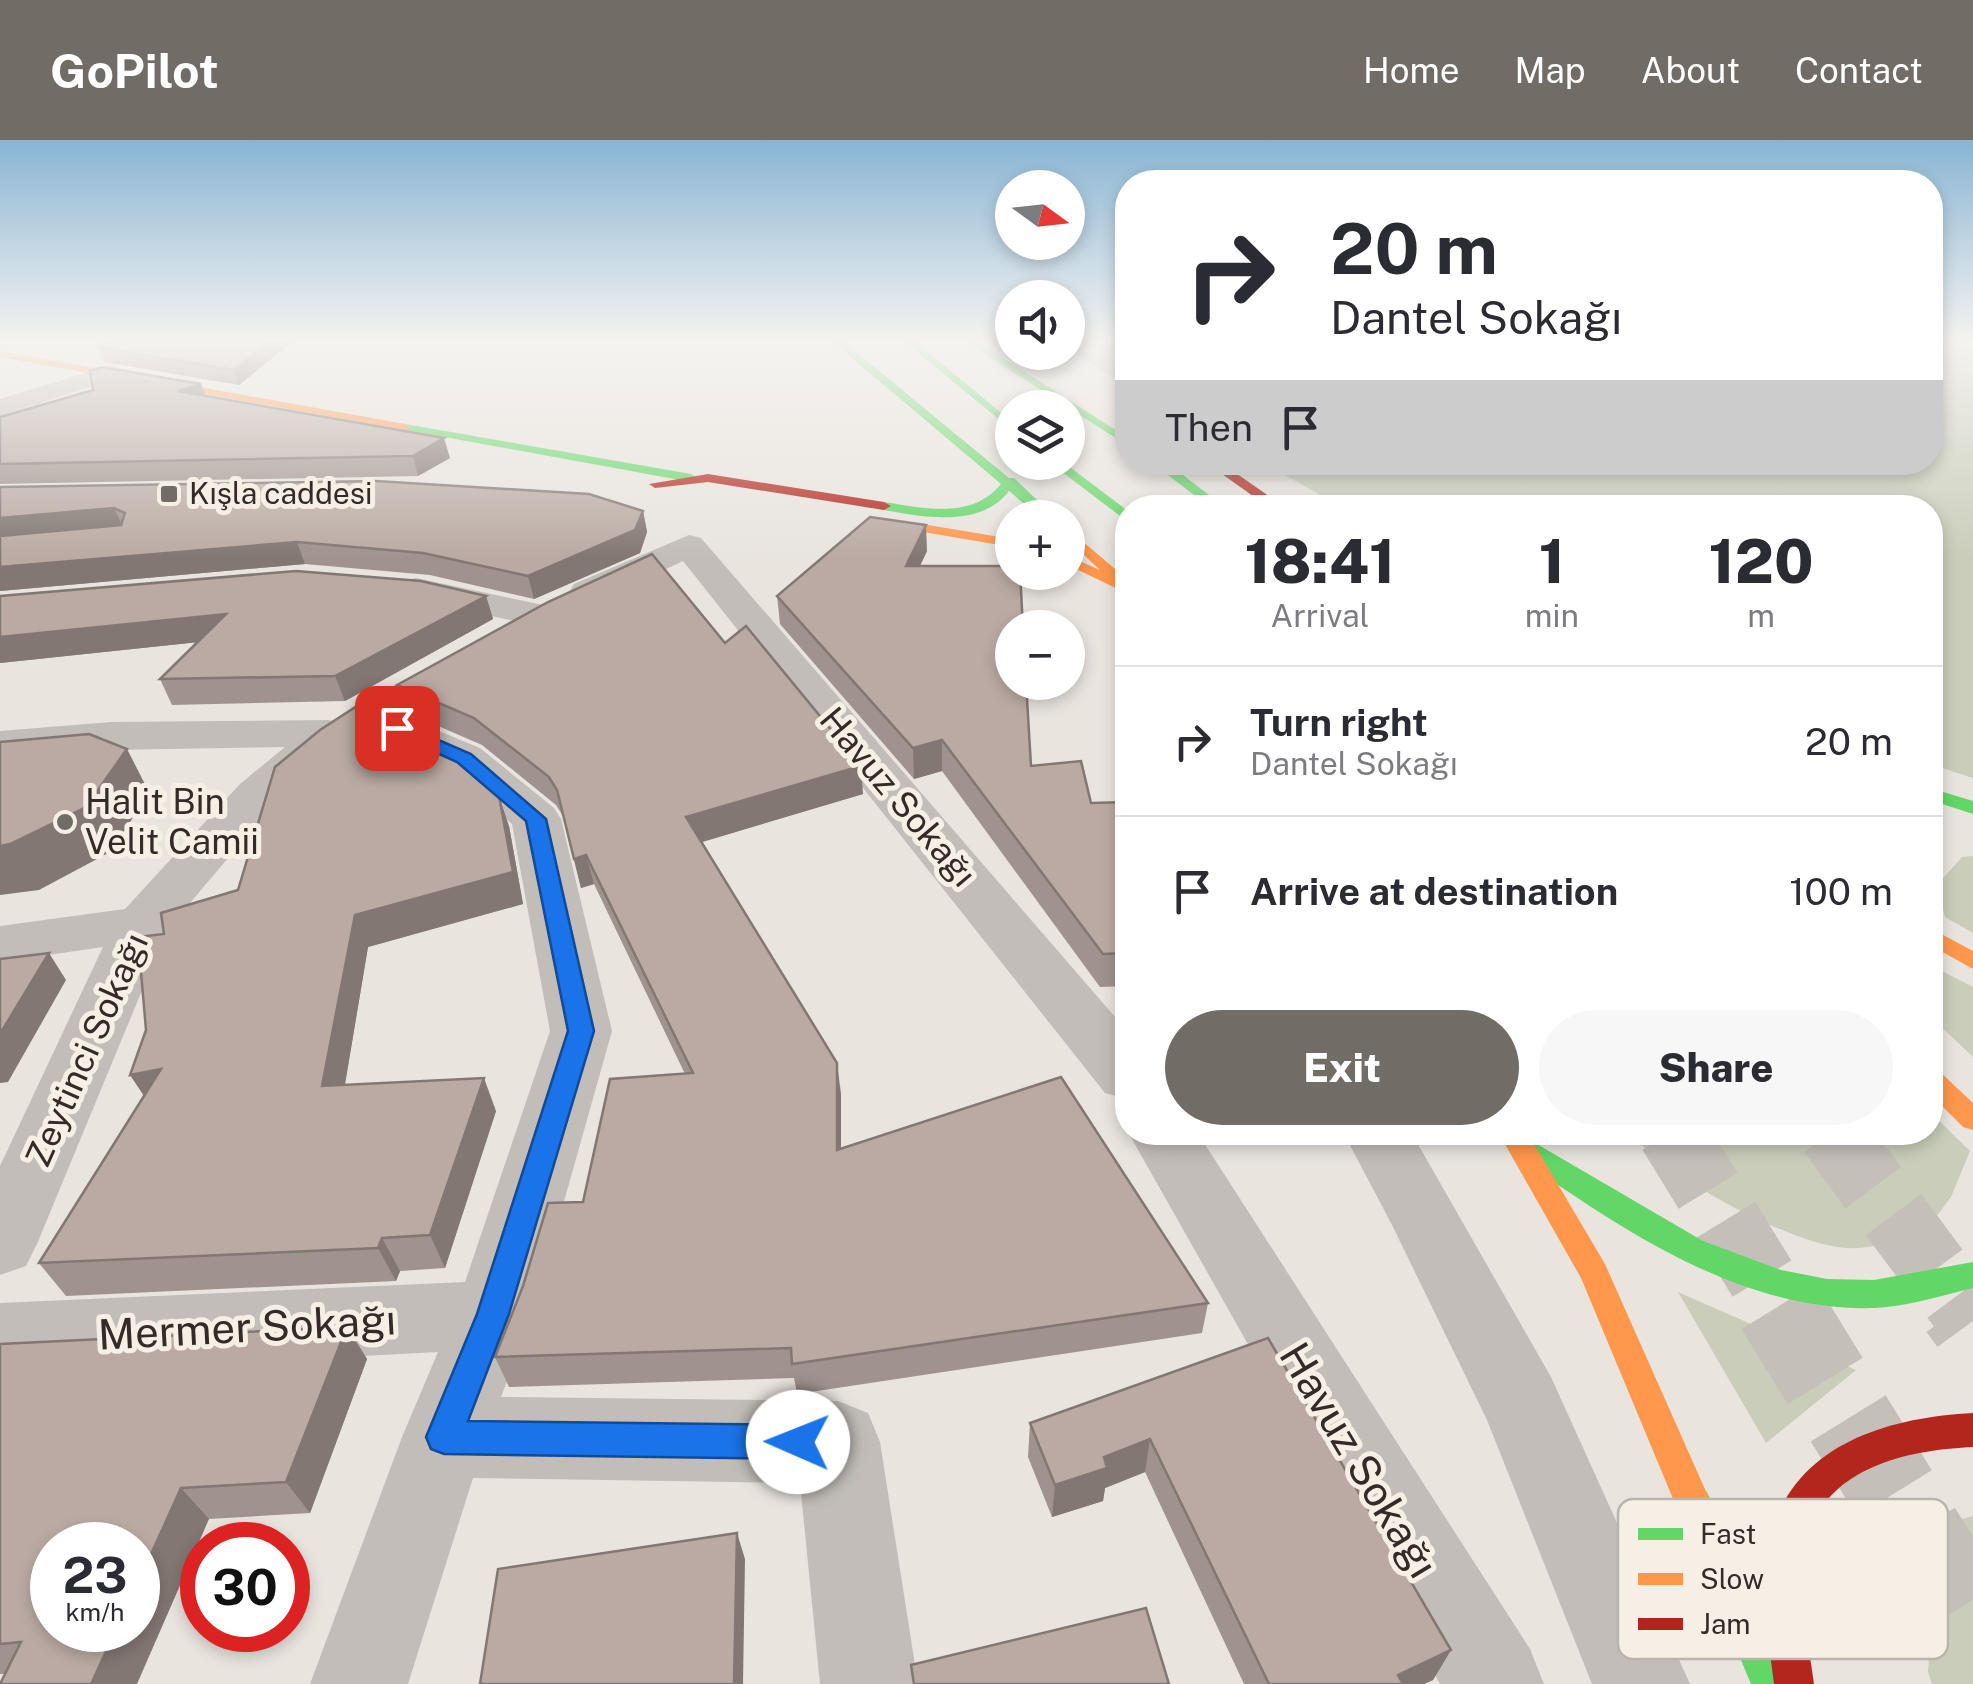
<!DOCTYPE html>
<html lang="en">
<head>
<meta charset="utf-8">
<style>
  body { margin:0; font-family:"Public Sans",sans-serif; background:#f7f7f7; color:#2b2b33; height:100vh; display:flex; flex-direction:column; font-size:38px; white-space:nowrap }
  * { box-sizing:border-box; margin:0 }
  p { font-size:32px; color:#7c7c81 }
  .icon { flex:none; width:55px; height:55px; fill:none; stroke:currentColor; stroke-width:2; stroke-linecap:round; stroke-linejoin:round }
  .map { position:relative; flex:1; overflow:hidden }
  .details { position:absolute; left:1115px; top:355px; width:828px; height:650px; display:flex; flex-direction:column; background:#fff; border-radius:40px; box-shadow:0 5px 15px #0003 }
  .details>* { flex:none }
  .hud { position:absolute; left:1115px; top:30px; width:828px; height:305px; border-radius:40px; box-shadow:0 5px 15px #0003; background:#fff; color:#2b2b33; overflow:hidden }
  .needle { width:65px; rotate:105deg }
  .tools { position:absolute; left:995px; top:30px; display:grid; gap:20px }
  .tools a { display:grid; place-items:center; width:90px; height:90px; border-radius:50%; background:#fff; box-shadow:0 5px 15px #0003; font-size:50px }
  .speed { position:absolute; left:30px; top:1382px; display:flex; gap:20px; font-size:50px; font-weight:700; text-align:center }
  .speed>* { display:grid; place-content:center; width:130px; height:130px; border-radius:50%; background:#fff; box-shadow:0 5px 15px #0003; line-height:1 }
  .speed small { font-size:25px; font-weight:400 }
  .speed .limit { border:15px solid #d22; background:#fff; color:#111 }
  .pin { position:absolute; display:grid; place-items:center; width:85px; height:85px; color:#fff; margin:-42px; border-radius:20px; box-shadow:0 5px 15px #0006 }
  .me { position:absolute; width:110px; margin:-55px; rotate:271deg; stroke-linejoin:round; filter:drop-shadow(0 0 8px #0008) }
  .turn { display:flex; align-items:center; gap:35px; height:210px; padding:0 50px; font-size:45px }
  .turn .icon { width:130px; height:130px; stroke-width:2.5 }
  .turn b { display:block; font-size:70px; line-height:85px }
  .then { display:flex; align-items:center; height:95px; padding:0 50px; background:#0003; gap:20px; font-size:38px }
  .eta { display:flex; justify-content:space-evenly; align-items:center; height:170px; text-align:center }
  .eta b { font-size:60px; font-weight:800; line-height:70px }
  .cta { display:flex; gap:20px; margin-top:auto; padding:20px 50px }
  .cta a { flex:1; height:115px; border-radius:60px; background:#726c67; color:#fff; font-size:40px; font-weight:800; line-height:115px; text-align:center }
  .cta a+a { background:#f7f7f7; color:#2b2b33 }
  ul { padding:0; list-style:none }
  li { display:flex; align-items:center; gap:30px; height:150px; padding:0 50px; border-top:2px solid #e1e1e2 }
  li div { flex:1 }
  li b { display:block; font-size:38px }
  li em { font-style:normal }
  header { display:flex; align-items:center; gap:60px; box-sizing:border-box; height:140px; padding:0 50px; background:#726c67; color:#fff }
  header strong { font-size:48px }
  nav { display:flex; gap:55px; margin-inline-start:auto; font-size:35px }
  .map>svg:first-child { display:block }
  .green { fill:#c9cdba }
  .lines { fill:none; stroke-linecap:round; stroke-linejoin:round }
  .highway-tunnel-far1 { stroke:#c4bfb9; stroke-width:69; stroke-dasharray:69 34; stroke-linecap:butt }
  .highway-tunnel { stroke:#c4bfb9; stroke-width:88; stroke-dasharray:88 44; stroke-linecap:butt }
  .street { fill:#c2bdb8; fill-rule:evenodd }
  .fast { fill:#63d668; fill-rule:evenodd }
  .slow { fill:#ff974d; fill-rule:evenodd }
  .jam { fill:#b3261e; fill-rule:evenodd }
  .wall { fill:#a0928c }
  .shaded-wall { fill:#827772 }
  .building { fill:#baaaa3; stroke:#827772; stroke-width:2.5 }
  .route { fill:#1a73e8; stroke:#114b97; stroke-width:2.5 }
  .poi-dot { fill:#726c67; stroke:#f6efe6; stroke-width:4 }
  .labels { text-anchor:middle; stroke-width:10; stroke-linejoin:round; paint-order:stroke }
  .far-poi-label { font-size:30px; fill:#322b27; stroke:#f6efe6; text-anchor:start }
  .street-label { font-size:35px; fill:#322b27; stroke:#f6efe6 }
  .poi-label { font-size:35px; fill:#322b27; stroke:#f6efe6; text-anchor:start }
  .near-street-label { font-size:42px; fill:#322b27; stroke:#f6efe6 }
  .key { fill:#f6efe6; stroke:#bbb4ad; stroke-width:2.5 }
  .key-label { font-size:28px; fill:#322b27 }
</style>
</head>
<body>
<header>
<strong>GoPilot</strong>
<nav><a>Home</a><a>Map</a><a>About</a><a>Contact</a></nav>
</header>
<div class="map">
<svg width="1973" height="1544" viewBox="0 0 1973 1544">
  <rect width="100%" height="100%" fill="#e9e4de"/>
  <g class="green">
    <path d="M 1068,202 L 1127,202 L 1127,245 L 1068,210 Z"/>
    <path d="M 1930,202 L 1973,202 L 1973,638 L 1930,624 L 1930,368 L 1342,367 L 1264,323 L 1930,322 Z"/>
    <path d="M 1973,716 L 1973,793 L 1945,777 L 1937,745 L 1962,717 Z"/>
    <path d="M 1930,825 L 1973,847 L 1973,917 L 1930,876 Z"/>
    <path d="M 1930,972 L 1970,1011 L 1951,1057 L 1923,1094 C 1899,1099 1870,1110 1846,1108 C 1792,1105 1662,1035 1631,993 L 1930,992 Z"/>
    <path d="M 1678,1152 L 1856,1230 L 1766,1303 Z"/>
    <path d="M 1973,1376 L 1973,1544 L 1932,1544 L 1928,1532 L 1938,1385 Z"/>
  </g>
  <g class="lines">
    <g class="highway-tunnel-far1">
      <path d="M 1672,992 L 1780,1168"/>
      <path d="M 1832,992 L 1963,1168"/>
    </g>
    <g class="highway-tunnel">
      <path d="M 1779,1166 L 1973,1481"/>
      <path d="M 1962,1166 L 1973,1181"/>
    </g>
    <g class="street">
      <path d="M 109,226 L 118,228 L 121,233 L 118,238 L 0,276 L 0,259 Z"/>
      <path d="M 689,395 L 701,398 L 1128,892 L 1128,959 L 1105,953 L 683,421 L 600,460 L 587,463 L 574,460 L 569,452 L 574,444 Z"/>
      <path d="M 416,438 L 552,467 L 557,475 L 552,483 L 538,486 L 403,457 L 398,449 L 403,441 Z"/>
      <path d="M 376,565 L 480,608 L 554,668 L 561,679 L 612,891 L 532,1175 L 501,1257 L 838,1261 L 868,1273 L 880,1302 L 918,1544 L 820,1544 L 800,1343 L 473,1338 L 408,1544 L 310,1544 L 402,1297 L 438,1212 L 0,1235 L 0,1163 L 465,1142 L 550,891 L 512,684 L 448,628 L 360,587 L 354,578 L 360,569 Z"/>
      <path d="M 328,580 L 344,583 L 350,593 L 344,604 L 274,664 L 167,790 L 37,1104 L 26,1126 L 0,1135 L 0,1026 L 103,807 L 0,822 L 0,786 L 125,769 L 240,644 L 285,607 L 111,610 L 0,619 L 0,591 L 111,582 Z"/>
      <path d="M 1128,992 L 1197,992 L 1530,1509 L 1544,1544 L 1440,1544 Z"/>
      <path d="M 1343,992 L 1411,992 L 1551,1237 L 1690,1544 L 1592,1544 L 1487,1280 L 1392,1085 Z"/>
    </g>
    <g class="fast">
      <path d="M 833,202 L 844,202 L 1009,338 L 1014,338 L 1056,378 L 1041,378 L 1009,351 C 980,389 921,377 879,369 L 877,366 L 884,362 C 924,368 972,380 1001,344 Z"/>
      <path d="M 905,202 L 916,202 L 1012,282 L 1012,290 Z"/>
      <path d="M 966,202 L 978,202 L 1128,298 L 1128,306 Z"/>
      <path d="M 405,284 L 691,334 L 697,338 L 691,342 L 401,289 Z"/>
      <path d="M 1049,322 L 1063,322 L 1128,371 L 1128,382 Z"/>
      <path d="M 1151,322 L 1166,322 L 1226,368 L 1211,368 Z"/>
      <path d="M 1930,648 L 1973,661 L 1973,674 L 1930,660 Z"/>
      <path d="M 1530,1000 L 1703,1101 L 1781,1130 L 1827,1139 L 1874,1140 L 1973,1122 L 1973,1148 C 1941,1156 1908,1166 1875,1168 C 1742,1172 1625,1091 1520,1019 L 1516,1011 L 1520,1003 Z"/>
      <path d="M 1694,1347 L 1707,1352 L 1791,1544 L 1751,1544 L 1676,1365 L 1681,1352 Z"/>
    </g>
    <g class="slow">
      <path d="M 0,211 L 405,284 L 411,287 L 405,290 L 0,217 Z"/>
      <path d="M 928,385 L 1012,399 L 1012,407 L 923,392 L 923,386 Z"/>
      <path d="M 1068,389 L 1128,440 L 1128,454 L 1068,425 L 1068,416 L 1100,430 L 1068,400 Z"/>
      <path d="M 1930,788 L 1973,811 L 1973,829 L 1930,805 Z"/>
      <path d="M 1930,928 L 1939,931 L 1973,963 L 1973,990 L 1963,987 L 1930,954 Z"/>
      <path d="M 1498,992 L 1527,992 L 1605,1124 L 1712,1365 L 1707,1378 L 1694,1383 L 1681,1378 L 1581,1138 Z"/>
    </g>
    <g class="jam">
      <path d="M 1205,322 L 1220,322 L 1286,368 L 1270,368 Z"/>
      <path d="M 708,334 L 884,362 L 891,366 L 884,370 L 708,342 L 655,348 L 649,344 Z"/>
      <path d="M 1973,1273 L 1973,1307 C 1906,1310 1822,1328 1806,1405 C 1796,1450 1808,1499 1814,1544 L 1774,1544 C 1769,1503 1762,1461 1766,1420 C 1779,1311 1877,1278 1973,1273 Z"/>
    </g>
  </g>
  <g class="wall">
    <path d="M 107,202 L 292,202 L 239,245 L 104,222 L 98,207 Z"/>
    <path d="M 201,244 L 205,256 L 450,318 L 418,336 L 0,344 L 0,277 Z"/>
    <path d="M 0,347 L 643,371 L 647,392 L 640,413 L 534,459 L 430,435 L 305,424 L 0,451 Z"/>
    <path d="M 927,411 L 920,426 L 1031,626 L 1091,663 L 1128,662 L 1128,846 L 1100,847 L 942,631 L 914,639 L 780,484 L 777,456 Z"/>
    <path d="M 0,456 L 486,456 L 493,479 L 345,561 L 172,565 L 160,539 L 198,502 L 0,523 Z"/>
    <path d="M 725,503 L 863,654 L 702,702 L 841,954 L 841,1008 L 1208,1163 L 1202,1193 L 797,1254 L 794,1238 L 509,1247 L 495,1217 L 583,1062 L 685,934 L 594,744 L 581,748 L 563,676 L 556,665 L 482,605 L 406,572 L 397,545 Z"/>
    <path d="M 509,686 L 523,764 L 368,807 L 345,945 L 496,971 L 445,1128 L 400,1131 L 396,1141 L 66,1156 L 39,1123 L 144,957 L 146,890 L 164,794 Z"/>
    <path d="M 347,1187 L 367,1219 L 310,1373 L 209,1379 L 5,1534 L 0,1534 L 0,1204 Z"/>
    <path d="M 1268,1198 L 1451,1510 L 1433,1540 L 1424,1544 L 1244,1544 L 1145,1332 L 1105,1348 L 1103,1361 L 1052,1377 L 1028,1317 L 1030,1283 Z"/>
  </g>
  <g class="shaded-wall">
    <path d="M 269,202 L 292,202 L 239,245 L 234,230 Z"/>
    <path d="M 201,244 L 208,263 L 178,251 Z"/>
    <path d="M 444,298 L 450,318 L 418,336 L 413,316 Z"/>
    <path d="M 114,368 L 124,389 L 0,401 L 0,378 Z"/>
    <path d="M 643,371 L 647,392 L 640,413 L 534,459 L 528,436 Z"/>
    <path d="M 926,385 L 927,411 L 907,452 L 906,426 Z"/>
    <path d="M 297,402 L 305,424 L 0,451 L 0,427 Z"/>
    <path d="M 486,456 L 493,479 L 345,561 L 335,536 Z"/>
    <path d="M 226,474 L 237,498 L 0,523 L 0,497 Z"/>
    <path d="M 942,600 L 942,631 L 914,639 L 913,608 Z"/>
    <path d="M 127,609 L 149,652 L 112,711 L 39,750 L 0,755 L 0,706 Z"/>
    <path d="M 861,626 L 863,654 L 692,705 L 686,677 Z"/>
    <path d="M 499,656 L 509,686 L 523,764 L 368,807 L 339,979 L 322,946 L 355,775 Z"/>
    <path d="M 586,715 L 594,744 L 581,748 L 574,719 Z"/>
    <path d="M 49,813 L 66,840 L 8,942 L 0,943 L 0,894 Z"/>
    <path d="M 837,923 L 841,954 L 841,1040 L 837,1010 Z"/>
    <path d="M 161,929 L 152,968 L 130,935 Z"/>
    <path d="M 484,938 L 496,971 L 445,1128 L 430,1095 Z"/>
    <path d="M 382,1098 L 400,1131 L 396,1141 L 378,1108 Z"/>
    <path d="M 347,1187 L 367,1219 L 310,1373 L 286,1342 Z"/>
    <path d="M 1150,1299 L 1145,1332 L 1105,1348 L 1103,1361 L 1052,1377 L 1055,1345 L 1104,1317 Z"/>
    <path d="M 181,1348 L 209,1379 L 137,1544 L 91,1544 L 116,1490 L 138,1490 L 138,1443 Z"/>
    <path d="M 737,1393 L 745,1419 L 743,1544 L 734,1544 Z"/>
    <path d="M 1451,1510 L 1433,1540 L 1424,1544 L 1393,1544 L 1398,1535 Z"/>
  </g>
  <g class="building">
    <path d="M 107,202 L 269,202 L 234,230 L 98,207 Z"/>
    <path d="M 102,227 L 201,244 L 178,251 L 444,298 L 413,316 L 0,324 L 0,277 L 93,250 L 90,231 Z"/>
    <path d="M 376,341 L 589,354 L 643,371 L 635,390 L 528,436 L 423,413 L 297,402 L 0,427 L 0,396 L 121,385 L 125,373 L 114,368 L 0,378 L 0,347 Z"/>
    <path d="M 870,377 L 926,385 L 906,426 L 1012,426 L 1012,432 L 1020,432 L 1023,488 L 1012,488 L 1012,542 L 1026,542 L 1031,626 L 1081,621 L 1091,663 L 1128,662 L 1128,813 L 1103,814 L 942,600 L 913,608 L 777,456 Z"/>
    <path d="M 652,414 L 725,503 L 746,486 L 861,626 L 686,677 L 837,923 L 837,1010 L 1061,937 L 1208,1163 L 792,1224 L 791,1208 L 495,1217 L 523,1146 L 548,1063 L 583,1062 L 610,939 L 693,933 L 586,715 L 574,719 L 557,650 L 549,637 L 474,578 L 397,545 L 548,462 Z"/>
    <path d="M 296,431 L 421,441 L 486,456 L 335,536 L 160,539 L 226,474 L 0,497 L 0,456 Z"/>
    <path d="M 357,566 L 436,602 L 499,656 L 513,732 L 355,775 L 322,946 L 484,938 L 430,1095 L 382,1098 L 378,1108 L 39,1123 L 161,929 L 130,935 L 146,890 L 138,797 L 164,794 L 161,773 L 238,750 L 275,627 L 320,590 Z"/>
    <path d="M 89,594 L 127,609 L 86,667 L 10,704 L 0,706 L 0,602 Z"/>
    <path d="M 49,813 L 0,894 L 0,819 Z"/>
    <path d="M 347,1187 L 286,1342 L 181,1348 L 138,1443 L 138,1405 L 52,1405 L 52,1490 L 116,1490 L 91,1544 L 0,1544 L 21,1502 L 0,1504 L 0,1204 Z"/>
    <path d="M 1268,1198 L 1451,1510 L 1398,1535 L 1403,1544 L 1269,1544 L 1150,1299 L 1104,1317 L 1107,1328 L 1055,1345 L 1030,1283 Z"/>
    <path d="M 737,1393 L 734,1544 L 480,1544 L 498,1429 Z"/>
    <path d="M 1146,1468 L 1169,1544 L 914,1544 L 911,1525 Z"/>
  </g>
  <linearGradient id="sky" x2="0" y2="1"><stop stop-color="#8ab5d5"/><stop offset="0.48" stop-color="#f5f3f0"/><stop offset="1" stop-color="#f5f3f0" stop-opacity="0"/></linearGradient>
  <rect width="1973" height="418" fill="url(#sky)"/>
  <path class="route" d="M 397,582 L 471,614 L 546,679 L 594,891 L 509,1174 L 468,1281 L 798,1285 L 811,1290 L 816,1302 L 811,1314 L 798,1319 L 444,1314 L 431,1309 L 426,1297 L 477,1174 L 568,891 L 526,681 L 457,622 L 391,592 L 388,588 Z"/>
  <g class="poi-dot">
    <rect x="159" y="344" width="20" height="20" rx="5"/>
    <circle cx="65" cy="682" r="10"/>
  </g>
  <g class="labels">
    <g class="far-poi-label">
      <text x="189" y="364">Kışla caddesi</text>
    </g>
    <g class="street-label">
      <text transform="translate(898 657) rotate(50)" y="12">Havuz Sokağı</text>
      <text transform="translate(87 910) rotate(-66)" y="12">Zeytinci Sokağı</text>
    </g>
    <g class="poi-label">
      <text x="85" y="674">Halit Bin<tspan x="85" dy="40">Velit Camii</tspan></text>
    </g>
    <g class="near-street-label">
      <text transform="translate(247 1187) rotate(-3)" y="15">Mermer Sokağı</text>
      <text transform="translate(1359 1320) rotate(59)" y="15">Havuz Sokağı</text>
    </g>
  </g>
  <rect x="1618" y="1359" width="330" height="160" rx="15" class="key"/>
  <rect x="1638" y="1388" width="45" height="12" fill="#63d668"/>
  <rect x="1638" y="1433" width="45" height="12" fill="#ff974d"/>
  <rect x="1638" y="1478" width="45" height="12" fill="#b3261e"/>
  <g class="key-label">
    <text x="1700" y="1404">Fast</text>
    <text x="1700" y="1449">Slow</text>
    <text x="1700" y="1494">Jam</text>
  </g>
</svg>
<div class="tools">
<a><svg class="needle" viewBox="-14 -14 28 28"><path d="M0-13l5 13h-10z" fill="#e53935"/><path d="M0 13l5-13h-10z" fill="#7c7c81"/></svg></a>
<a><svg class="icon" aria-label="sound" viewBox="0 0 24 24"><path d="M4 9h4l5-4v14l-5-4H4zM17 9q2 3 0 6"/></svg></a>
<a><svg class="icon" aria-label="layers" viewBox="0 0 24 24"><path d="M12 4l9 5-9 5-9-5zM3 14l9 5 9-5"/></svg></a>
<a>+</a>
<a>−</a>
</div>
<div class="speed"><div>23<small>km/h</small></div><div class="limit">30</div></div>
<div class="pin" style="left:397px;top:588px;background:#d93025"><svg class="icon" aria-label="arrive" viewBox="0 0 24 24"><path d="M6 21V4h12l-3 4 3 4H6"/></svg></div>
<svg class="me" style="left:798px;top:1302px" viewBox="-20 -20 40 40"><circle r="19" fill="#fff"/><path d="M0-13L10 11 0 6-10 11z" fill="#1a73e8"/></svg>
<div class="hud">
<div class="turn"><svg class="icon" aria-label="right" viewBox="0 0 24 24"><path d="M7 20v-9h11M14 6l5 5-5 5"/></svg><div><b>20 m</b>Dantel Sokağı</div></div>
<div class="then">Then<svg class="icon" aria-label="arrive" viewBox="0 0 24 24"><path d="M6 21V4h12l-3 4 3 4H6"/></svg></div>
</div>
<section class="details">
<div class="eta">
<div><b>18:41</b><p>Arrival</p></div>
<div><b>1</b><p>min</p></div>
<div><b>120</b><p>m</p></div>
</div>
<ul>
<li><svg class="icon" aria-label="right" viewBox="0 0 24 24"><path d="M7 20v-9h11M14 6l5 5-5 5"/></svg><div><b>Turn right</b><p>Dantel Sokağı</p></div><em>20 m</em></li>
<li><svg class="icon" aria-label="arrive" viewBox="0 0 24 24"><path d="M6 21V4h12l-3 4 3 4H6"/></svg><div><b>Arrive at destination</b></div><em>100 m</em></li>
</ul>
<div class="cta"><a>Exit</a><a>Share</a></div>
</section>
</div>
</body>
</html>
